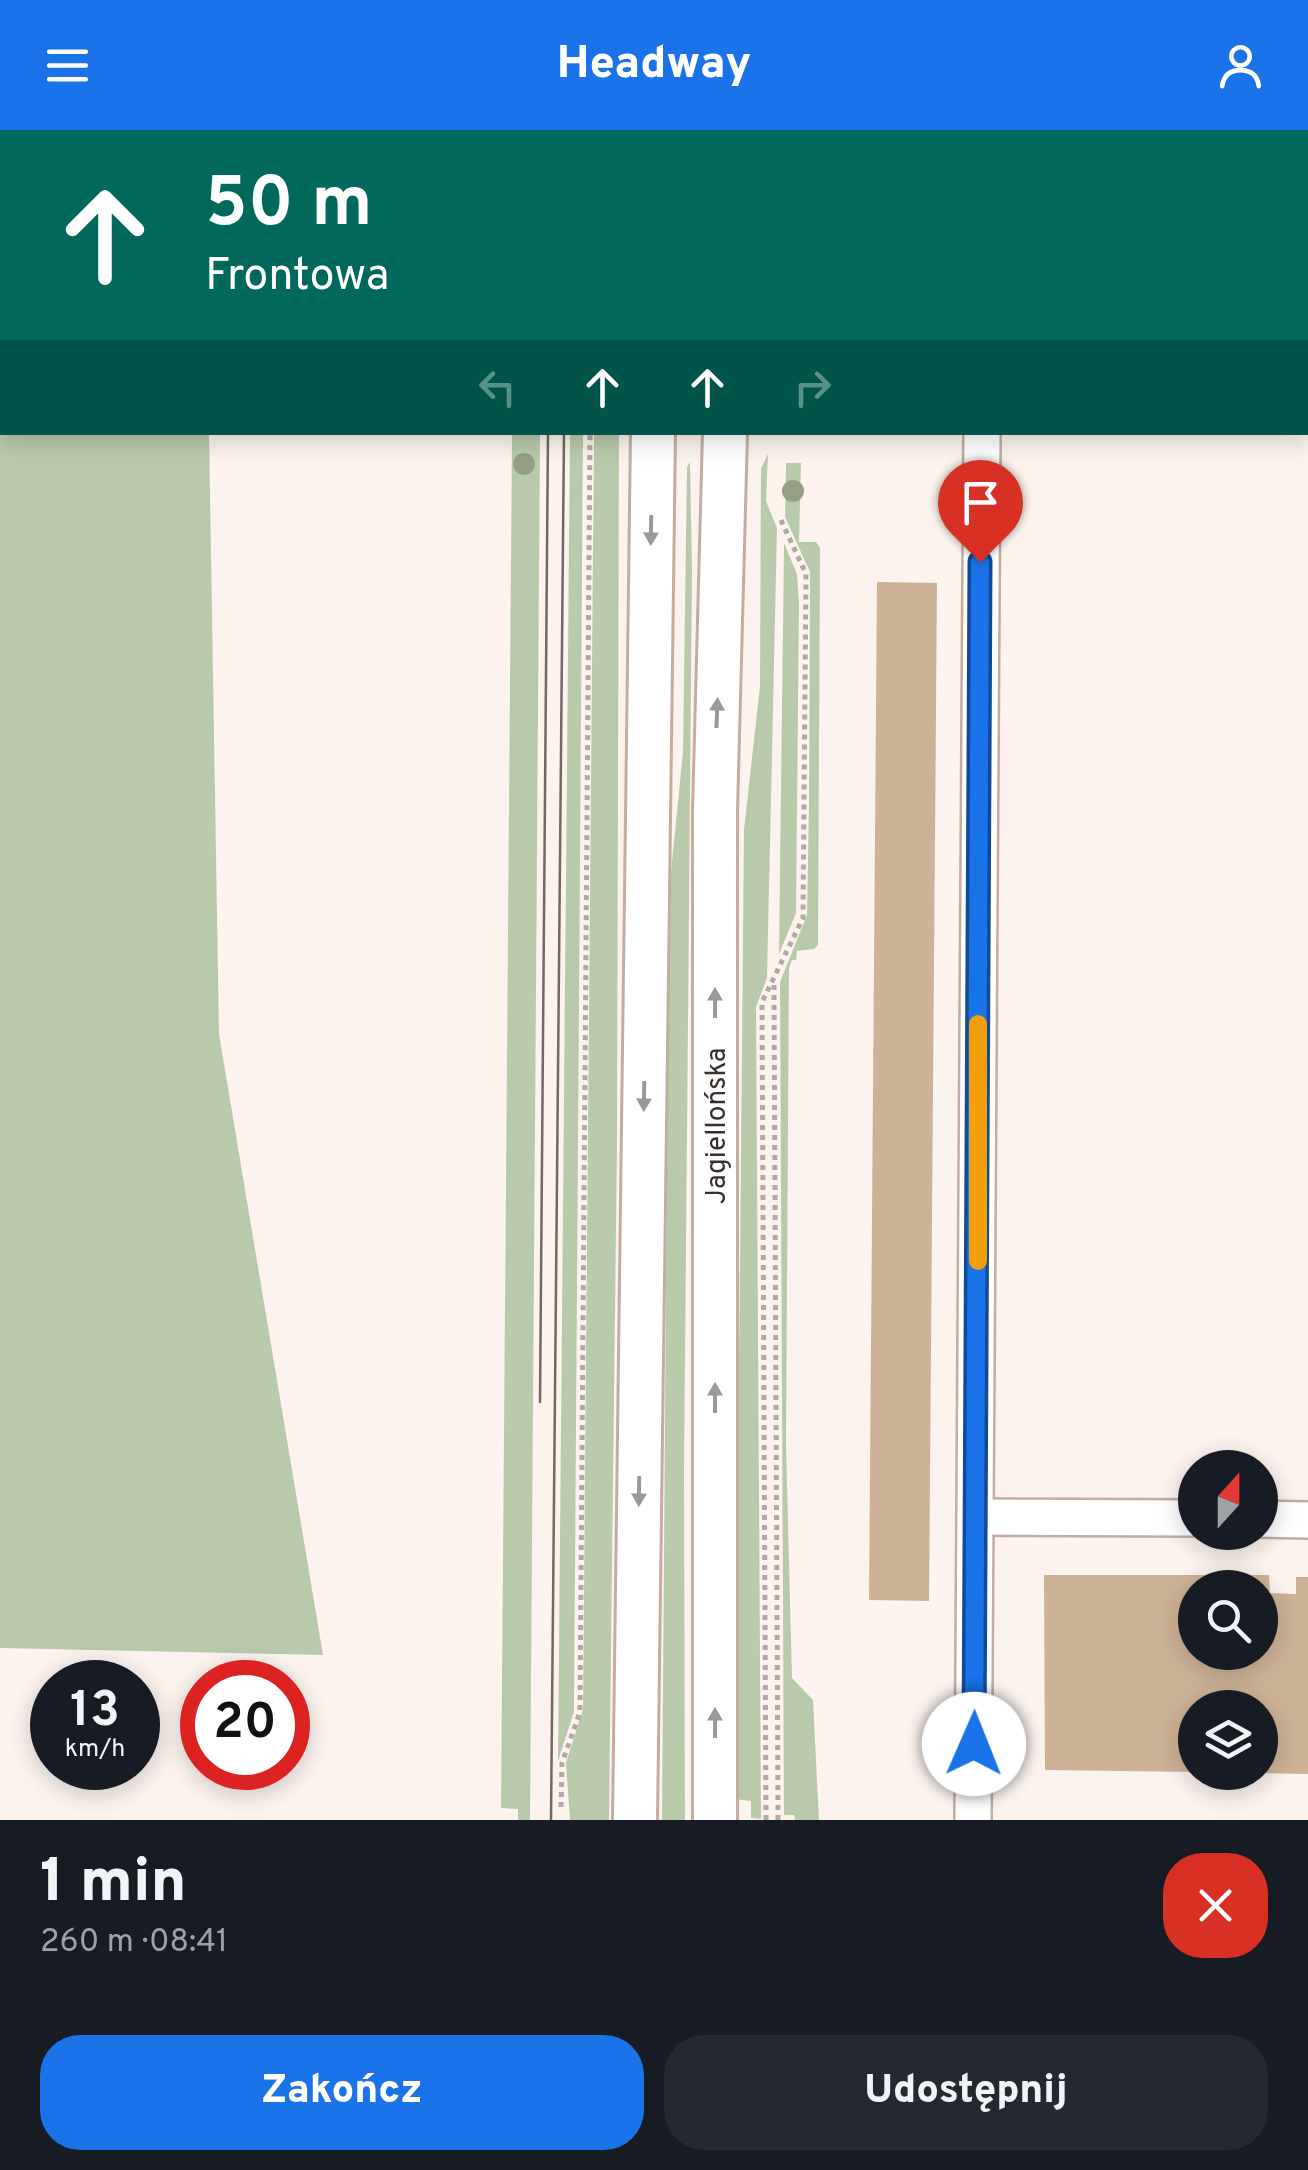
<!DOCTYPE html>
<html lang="pl">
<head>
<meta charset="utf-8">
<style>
  body { margin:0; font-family:Overpass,sans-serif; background:#242831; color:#f1f3f6; height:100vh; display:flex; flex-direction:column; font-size:38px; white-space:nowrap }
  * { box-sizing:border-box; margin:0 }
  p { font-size:32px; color:#9ea1a6 }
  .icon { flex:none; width:55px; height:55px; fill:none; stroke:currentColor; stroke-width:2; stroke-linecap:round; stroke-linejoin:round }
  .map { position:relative; height:1690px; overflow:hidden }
  .sheet { display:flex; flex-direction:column; background:#171b24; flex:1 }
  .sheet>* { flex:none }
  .top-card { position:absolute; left:0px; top:0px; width:1310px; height:305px; box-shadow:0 5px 25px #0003; background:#00695c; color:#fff; overflow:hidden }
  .needle { width:65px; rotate:21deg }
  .buttons { position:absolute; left:1178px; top:1320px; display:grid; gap:20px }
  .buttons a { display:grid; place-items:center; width:100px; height:100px; border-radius:50%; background:#171b24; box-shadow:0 5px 25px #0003; font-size:50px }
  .speed { position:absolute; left:30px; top:1530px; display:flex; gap:20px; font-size:50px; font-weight:700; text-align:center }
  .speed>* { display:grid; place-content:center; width:130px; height:130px; border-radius:50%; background:#171b24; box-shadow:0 5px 25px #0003; line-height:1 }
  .speed small { font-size:25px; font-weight:400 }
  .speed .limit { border:15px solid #d22; background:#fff; color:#111 }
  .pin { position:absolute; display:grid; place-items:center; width:85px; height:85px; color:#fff; margin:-102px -42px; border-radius:50% 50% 50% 0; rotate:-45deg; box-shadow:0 0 10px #0007 }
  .pin .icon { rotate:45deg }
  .me { position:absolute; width:110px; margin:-55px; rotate:1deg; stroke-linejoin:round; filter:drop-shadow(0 0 8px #0008) }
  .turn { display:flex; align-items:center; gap:35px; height:210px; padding:0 40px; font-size:45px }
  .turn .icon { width:130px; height:130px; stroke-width:2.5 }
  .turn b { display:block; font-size:70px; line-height:85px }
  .lanes { display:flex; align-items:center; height:95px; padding:0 40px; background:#0003; justify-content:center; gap:50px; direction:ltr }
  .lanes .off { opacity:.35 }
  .round { display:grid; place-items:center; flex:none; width:105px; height:105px; border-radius:40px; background:#242831 }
  .summary { display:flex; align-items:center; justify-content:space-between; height:170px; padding:0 40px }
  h1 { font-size:60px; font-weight:800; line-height:75px }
  .button { display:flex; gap:20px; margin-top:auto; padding:20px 40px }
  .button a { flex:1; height:115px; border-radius:40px; background:#1a73e8; color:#fff; font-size:40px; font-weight:800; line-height:115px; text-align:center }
  .button a+a { background:#242831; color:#f1f3f6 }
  header { display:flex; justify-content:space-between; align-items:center; height:130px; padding:0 40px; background:#1a73e8; color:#fff; font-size:45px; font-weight:800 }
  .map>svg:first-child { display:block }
  .green { fill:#b9caab }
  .building { fill:#ceb296; fill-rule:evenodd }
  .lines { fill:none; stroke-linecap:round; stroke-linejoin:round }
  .minor-casing { stroke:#c3ada1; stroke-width:40 }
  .major-casing { stroke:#c3ada1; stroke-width:48 }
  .path { stroke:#b2a9a4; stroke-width:5; stroke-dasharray:5 5; stroke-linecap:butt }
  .minor { stroke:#fff; stroke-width:35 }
  .major { stroke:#fff; stroke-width:42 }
  .tram { stroke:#716863; stroke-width:2.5 }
  .tree { fill:#969f82 }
  .oneway { fill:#9c9895 }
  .route-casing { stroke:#114b97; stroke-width:25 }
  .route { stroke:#1a73e8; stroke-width:18 }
  .slow { stroke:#f59e0b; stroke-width:18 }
  .labels { text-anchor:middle; stroke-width:10; stroke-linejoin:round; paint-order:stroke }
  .street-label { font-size:28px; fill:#39302b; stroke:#fff }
</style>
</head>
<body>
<header><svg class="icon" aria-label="menu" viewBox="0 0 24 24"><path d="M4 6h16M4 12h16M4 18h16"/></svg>Headway<svg class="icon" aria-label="person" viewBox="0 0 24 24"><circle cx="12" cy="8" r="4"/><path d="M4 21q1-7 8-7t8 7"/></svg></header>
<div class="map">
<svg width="1308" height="1690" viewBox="0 0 1308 1690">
  <rect width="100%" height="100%" fill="#fcf3ee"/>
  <g class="green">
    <path d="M 0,0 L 204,0 L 2,2 L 2,302 L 209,303 L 219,904 L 323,1525 L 0,1518 Z"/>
    <path d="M 540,302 L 530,1690 L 518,1690 L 518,1679 L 501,1678 L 512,303 Z"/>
    <path d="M 583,302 L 574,1582 L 558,1631 L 570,303 Z"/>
    <path d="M 619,302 L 617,1015 L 609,1690 L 570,1690 L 566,1633 L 583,1579 L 594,304 Z"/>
    <path d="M 768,324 L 766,371 L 777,398 L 767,848 L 756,877 L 761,1689 L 751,1688 L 751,1671 L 735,1669 L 744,700 L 760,556 L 761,339 Z"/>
    <path d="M 690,332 L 692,440 L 684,1342 L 685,1690 L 662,1690 L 669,762 L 683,622 L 687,337 Z"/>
    <path d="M 786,333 L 801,333 L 799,412 L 816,412 L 820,418 L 818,815 L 814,819 L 797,821 L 796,830 L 792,830 L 789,838 L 786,1315 L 792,1548 L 813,1570 L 819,1690 L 795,1690 L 794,1685 L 784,1685 L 780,852 L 807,785 L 809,673 L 810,442 L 785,387 Z"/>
    <path d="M 784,413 L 797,444 L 799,473 L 796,783 L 779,824 Z"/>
  </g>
  <g class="building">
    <path d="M 877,452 L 937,453 L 929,1471 L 869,1470 Z"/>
    <path d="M 1044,1445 L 1269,1445 L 1270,1463 L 1296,1464 L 1296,1447 L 1308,1447 L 1308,1644 L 1260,1643 L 1260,1578 L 1195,1578 L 1195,1642 L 1045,1640 ZM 1195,1458 L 1260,1458 L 1260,1522 L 1195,1522 Z"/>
  </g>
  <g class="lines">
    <g class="minor-casing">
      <g id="minor">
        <path d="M 986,2 L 986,0"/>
        <path d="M 977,1387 L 1195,1388"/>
        <path d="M 1260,1389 L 1308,1390"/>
        <path d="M 973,1690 L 982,302"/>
      </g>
    </g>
    <g class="major-casing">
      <g id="major">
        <path d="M 646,0 L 647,2"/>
        <path d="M 722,0 L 722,2"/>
        <path d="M 635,1690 L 653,302"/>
        <path d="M 715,1690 L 715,681 L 725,302"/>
      </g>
    </g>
    <g class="path">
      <path d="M 296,0 L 296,2"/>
      <path d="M 585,0 L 585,2"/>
      <path d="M 807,2 L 807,0"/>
      <path d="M 774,855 L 778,1690"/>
      <path d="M 561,1677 L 562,1633 L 580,1582 L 590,302"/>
      <path d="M 766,1690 L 762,872 L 803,788 L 806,444 L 780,388"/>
    </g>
    <use href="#minor" class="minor"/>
    <use href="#major" class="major"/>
    <g class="tram">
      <path d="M 544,0 L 544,2"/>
      <path d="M 540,1272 L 548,302"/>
      <path d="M 551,1690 L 564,302"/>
    </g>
  </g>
  <g class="tree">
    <circle cx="524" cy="334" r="11"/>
    <circle cx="793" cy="361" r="11"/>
  </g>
  <defs><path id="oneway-solid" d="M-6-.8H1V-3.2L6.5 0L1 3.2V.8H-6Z" transform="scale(2.5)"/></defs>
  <g class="oneway">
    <use href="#oneway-solid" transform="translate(651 400) rotate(91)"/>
    <use href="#oneway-solid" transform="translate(717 583) rotate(-88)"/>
    <use href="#oneway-solid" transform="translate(715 873) rotate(-90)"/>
    <use href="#oneway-solid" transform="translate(644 966) rotate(91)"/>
    <use href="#oneway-solid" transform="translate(715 1268) rotate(-90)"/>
    <use href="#oneway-solid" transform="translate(639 1361) rotate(91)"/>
    <use href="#oneway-solid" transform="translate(715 1593) rotate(-90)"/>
  </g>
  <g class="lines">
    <g class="route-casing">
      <path id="route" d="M 974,1614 L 980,432"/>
    </g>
    <use href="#route" class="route"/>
    <path class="slow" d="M 978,1131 L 978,894"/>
  </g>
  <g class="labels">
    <g class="street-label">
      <text transform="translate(715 996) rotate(-90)" y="10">Jagiellońska</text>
    </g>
  </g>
</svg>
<div class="buttons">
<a><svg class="needle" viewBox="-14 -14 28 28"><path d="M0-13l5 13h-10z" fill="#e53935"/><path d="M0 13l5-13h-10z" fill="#9ea1a6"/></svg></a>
<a><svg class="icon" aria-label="search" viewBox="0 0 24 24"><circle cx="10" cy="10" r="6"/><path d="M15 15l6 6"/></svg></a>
<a><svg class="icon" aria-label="layers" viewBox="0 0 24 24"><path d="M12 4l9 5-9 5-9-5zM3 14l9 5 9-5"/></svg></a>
</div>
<div class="speed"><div>13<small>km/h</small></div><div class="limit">20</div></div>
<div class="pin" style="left:980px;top:432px;background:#d93025"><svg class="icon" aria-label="arrive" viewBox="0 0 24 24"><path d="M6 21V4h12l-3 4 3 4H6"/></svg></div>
<svg class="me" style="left:974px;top:1614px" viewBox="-20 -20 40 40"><circle r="19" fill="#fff"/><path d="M0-13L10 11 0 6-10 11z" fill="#1a73e8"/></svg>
<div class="top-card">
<div class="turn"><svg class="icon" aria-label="ahead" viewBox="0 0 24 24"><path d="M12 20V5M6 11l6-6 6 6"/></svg><div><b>50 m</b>Frontowa</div></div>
<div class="lanes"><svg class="icon off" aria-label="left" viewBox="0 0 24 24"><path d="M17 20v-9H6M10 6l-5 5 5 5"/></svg><svg class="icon" aria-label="ahead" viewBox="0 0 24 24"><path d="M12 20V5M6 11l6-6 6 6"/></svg><svg class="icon" aria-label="ahead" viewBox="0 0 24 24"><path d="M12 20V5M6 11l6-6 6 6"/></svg><svg class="icon off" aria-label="right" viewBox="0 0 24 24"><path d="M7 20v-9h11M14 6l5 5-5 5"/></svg></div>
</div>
</div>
<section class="sheet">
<div class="summary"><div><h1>1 min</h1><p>260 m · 08:41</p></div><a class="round" style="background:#d93025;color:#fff"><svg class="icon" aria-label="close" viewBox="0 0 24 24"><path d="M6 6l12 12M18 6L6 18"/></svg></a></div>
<div class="button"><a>Zakończ</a><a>Udostępnij</a></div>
</section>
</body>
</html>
